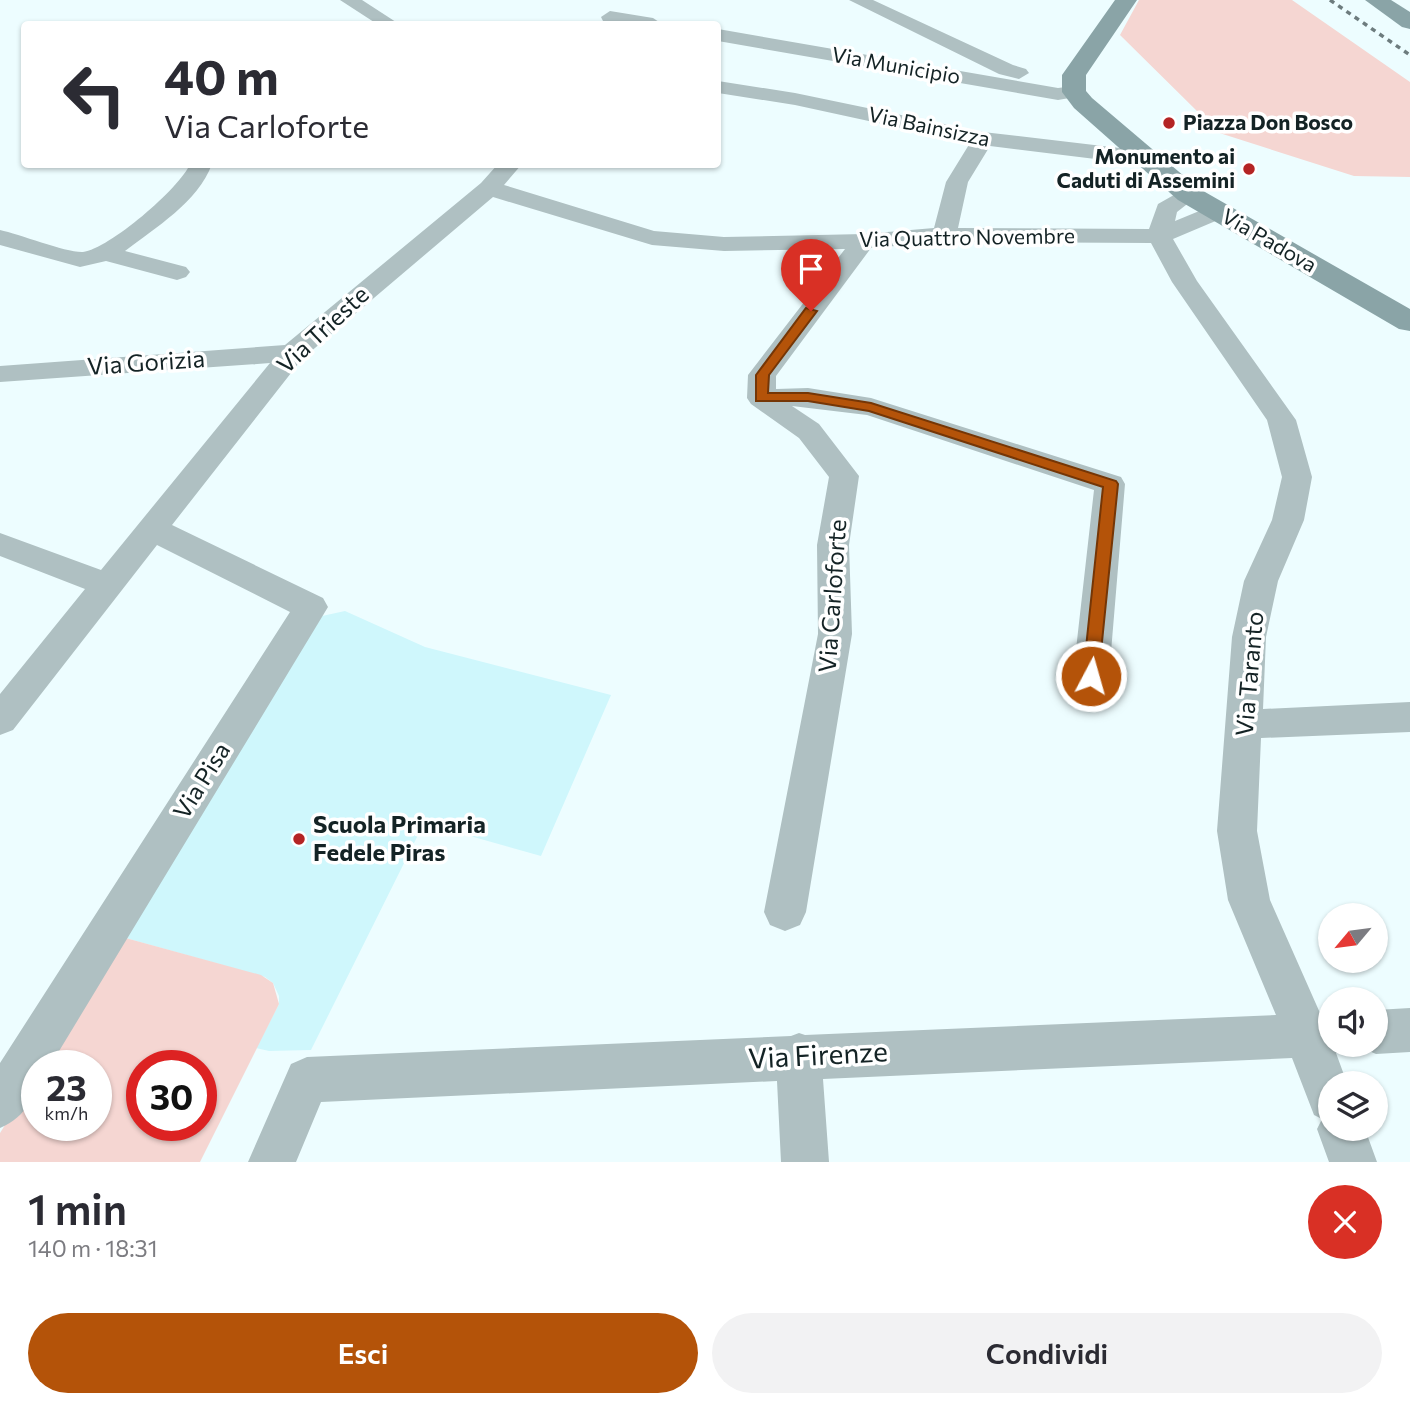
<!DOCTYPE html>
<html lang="it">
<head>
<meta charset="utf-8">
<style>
  body { margin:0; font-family:Commissioner,sans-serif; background:#f2f2f3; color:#2b2b33; height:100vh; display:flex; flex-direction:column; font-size:26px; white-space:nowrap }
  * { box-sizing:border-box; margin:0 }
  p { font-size:23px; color:#7c7c81 }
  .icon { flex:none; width:38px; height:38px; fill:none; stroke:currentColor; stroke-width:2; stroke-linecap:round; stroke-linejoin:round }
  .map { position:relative; height:1162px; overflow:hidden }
  .panel { display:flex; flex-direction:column; background:#fff; flex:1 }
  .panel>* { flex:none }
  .banner { position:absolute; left:21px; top:21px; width:700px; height:147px; border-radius:7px; box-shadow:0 2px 5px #0004; background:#fff; color:#2b2b33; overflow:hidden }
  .needle { width:46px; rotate:241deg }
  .buttons { position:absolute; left:1318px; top:903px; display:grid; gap:14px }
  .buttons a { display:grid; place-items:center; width:70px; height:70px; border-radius:50%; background:#fff; box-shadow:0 2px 5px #0004; font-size:35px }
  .speed { position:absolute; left:21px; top:1050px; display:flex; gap:14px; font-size:35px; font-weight:700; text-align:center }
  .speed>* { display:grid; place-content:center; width:91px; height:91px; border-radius:50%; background:#fff; box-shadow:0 2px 5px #0004; line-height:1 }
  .speed small { font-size:18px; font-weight:400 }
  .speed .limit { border:10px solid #d22; background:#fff; color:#111 }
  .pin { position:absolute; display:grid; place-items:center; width:60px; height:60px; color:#fff; margin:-72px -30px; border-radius:50% 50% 50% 0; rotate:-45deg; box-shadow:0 0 7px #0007 }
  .pin .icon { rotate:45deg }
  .me { position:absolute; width:77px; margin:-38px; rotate:6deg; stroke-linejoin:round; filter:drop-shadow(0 0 5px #0008) }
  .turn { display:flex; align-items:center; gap:24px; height:147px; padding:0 28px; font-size:32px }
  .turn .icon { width:91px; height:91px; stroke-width:2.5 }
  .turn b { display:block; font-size:49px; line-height:60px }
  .round { display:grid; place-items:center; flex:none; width:74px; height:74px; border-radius:37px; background:#f2f2f3 }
  .summary { display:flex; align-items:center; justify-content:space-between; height:119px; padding:0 28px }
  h1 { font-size:42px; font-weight:600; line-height:52px }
  .button { display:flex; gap:14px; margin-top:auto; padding:14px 28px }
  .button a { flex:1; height:80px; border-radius:42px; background:#b45309; color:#fff; font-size:28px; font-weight:600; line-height:80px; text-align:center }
  .button a+a { background:#f2f2f3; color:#2b2b33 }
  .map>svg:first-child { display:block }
  .built { fill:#cff7fc }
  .green { fill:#f5d6d2; fill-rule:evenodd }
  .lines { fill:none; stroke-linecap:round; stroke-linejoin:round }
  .street { fill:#afc0c2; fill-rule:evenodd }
  .secondary { fill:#8aa4a7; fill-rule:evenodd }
  .rail { stroke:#6d7c7e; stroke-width:3.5; stroke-dasharray:5 5; stroke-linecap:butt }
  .route { fill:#b45309; stroke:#753606; stroke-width:2 }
  .poi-dot { fill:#b42424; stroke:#fff; stroke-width:2.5 }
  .labels { text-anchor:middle; stroke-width:7; stroke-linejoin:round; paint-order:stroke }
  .far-street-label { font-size:21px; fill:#142325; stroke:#fff }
  .far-poi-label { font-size:21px; font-weight:bold; fill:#142325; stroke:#fff; text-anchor:start }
  .street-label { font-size:24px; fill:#142325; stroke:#fff }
  .poi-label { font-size:24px; font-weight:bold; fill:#142325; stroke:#fff; text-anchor:start }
  .near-street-label { font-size:28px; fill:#142325; stroke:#fff }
</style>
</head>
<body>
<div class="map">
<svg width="1410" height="1162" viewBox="0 0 1410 1162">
  <rect width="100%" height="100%" fill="#edfdff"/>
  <path class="built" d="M 345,611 L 425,647 L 611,695 L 541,856 L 424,823 L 311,1050 L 269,1051 L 256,1048 L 279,1004 L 279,996 L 273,983 L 265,977 L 122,937 L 322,616 Z"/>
  <g class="green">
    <path d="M 1139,0 L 1292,0 L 1410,82 L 1410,177 L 1354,176 L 1207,129 L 1216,118 L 1200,114 L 1120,35 Z"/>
    <path d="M 122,937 L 261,975 L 273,983 L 279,1004 L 200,1162 L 0,1162 L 0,1133 L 37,1074 L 37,1125 L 96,1125 L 96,1066 L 42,1066 ZM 142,1066 L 201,1066 L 201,1125 L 142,1125 Z"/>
  </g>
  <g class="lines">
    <g class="street">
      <path d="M 340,0 L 362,0 L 399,24 L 377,24 Z"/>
      <path d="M 849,0 L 873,0 L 1013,65 L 1026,69 L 1029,73 L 1019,79 L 999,74 Z"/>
      <path d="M 610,11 L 653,18 L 662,24 L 621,24 L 603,21 L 601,17 Z"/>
      <path d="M 718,29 L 1058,88 L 1074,86 L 1084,92 L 1081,96 L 1058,100 L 718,41 Z"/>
      <path d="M 718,81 L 795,93 L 983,132 L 1128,149 L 1141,146 L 1152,153 L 1149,158 L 1128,163 L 990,146 L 968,182 L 958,228 L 1149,229 L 1158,204 L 1188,187 L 1196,189 L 1200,194 L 1177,212 L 1175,221 L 1209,207 L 1225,207 L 1229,212 L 1225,217 L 1173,239 L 1197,281 L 1296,420 L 1312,477 L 1304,520 L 1278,581 L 1266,637 L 1263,709 L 1410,702 L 1410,732 L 1261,738 L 1257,831 L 1270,900 L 1320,1013 L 1330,1012 L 1330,1045 L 1348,1045 L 1346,1049 L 1336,1053 L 1347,1083 L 1330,1083 L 1330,1129 L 1365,1129 L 1377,1162 L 1329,1162 L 1317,1129 L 1322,1119 L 1314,1115 L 1292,1058 L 823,1079 L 829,1162 L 781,1162 L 777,1081 L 321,1102 L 296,1162 L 248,1162 L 291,1064 L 307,1057 L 791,1036 L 799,1033 L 805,1035 L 1276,1015 L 1228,900 L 1217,831 L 1232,637 L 1244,581 L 1272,520 L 1282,477 L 1267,420 L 1172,282 L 1151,243 L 944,242 L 871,248 L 776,376 L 776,389 L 808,388 L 871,398 L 1121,477 L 1125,484 L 1109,676 L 1104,686 L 1091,690 L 1078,686 L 1073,676 L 1094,490 L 867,415 L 792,406 L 819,424 L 859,476 L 849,545 L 852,634 L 806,912 L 800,925 L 785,931 L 770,925 L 764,912 L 818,634 L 817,545 L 829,477 L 799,438 L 751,404 L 747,398 L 748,375 L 845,249 L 724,251 L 652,245 L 493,197 L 302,359 L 172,525 L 323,598 L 328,607 L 50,1066 L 37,1066 C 37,1094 27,1117 0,1128 L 0,1063 L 290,612 L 157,545 L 13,730 L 0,735 L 0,694 L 85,589 L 0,556 L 0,533 L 101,570 L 270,363 L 0,382 L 0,366 L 285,345 L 481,183 L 498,164 L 522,164 L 504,185 L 654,231 L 724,237 L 864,234 L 934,228 L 946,182 L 970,143 L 795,105 L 718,93 Z"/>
      <path d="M 190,164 L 212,164 C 198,202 155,228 125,251 L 186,267 L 190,272 L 186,277 L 177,280 L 106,261 L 80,267 L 0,245 L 0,230 C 19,234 67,253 83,252 C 109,249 180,188 190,164 Z"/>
      <path d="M 1410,1008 L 1410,1052 L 1376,1054 L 1360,1047 L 1359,1045 L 1376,1045 L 1376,1010 Z"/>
    </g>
    <g class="secondary">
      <path d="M 1115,0 L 1137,0 L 1086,75 L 1086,91 L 1092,98 L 1198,188 L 1410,309 L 1410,331 L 1399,329 L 1178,200 L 1074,108 L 1062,92 L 1062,75 Z"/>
      <path d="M 1365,0 L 1391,0 L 1410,12 L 1410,29 L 1402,27 Z"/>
    </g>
    <path class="rail" d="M 1330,0 L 1410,55"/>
  </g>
  <path class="route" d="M 806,308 L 817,311 L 769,375 L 768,393 L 808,393 L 871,403 L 1116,481 L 1118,484 L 1098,681 L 1091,683 L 1083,676 L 1103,487 L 869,411 L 808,401 L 756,401 L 756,375 Z"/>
  <g class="poi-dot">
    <circle cx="1169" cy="123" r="7"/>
    <circle cx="1249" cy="169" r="7"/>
    <circle cx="299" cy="839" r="7"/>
  </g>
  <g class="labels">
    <g class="far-street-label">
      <text transform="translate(896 66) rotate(10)" y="7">Via Municipio</text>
      <text transform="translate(929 127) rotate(12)" y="7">Via Bainsizza</text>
      <text transform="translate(967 238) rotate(-1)" y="7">Via Quattro Novembre</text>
      <text transform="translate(1269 241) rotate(30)" y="7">Via Padova</text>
    </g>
    <g class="far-poi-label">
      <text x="1183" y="130">Piazza Don Bosco</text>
      <text x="1235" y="164" text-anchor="end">Monumento ai<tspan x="1235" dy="24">Caduti di Assemini</tspan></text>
    </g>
    <g class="street-label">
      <text transform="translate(323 330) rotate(-43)" y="8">Via Trieste</text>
      <text transform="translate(146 363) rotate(-4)" y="8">Via Gorizia</text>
      <text transform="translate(833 596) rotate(-86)" y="8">Via Carloforte</text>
      <text transform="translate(1250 674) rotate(-85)" y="8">Via Taranto</text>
      <text transform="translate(202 781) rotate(-58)" y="8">Via Pisa</text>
    </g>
    <g class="poi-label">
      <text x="313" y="833">Scuola Primaria<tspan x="313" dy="28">Fedele Piras</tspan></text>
    </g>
    <g class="near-street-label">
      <text transform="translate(818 1055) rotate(-3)" y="10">Via Firenze</text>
    </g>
  </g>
</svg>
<div class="buttons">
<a><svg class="needle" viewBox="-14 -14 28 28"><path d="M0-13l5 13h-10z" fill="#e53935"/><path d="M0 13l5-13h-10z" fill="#7c7c81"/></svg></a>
<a><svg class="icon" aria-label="sound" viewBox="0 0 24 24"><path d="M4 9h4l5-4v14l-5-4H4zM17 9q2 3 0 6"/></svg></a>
<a><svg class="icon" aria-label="layers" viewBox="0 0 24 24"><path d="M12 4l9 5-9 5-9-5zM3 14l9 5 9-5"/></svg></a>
</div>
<div class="speed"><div>23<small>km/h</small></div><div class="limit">30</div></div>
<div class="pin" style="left:811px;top:311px;background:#d93025"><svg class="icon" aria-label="arrive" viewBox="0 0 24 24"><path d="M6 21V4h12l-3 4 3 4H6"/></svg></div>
<svg class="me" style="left:1091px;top:676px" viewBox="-20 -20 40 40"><circle r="17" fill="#b45309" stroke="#fff" stroke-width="3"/><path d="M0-11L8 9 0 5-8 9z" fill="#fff"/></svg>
<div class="banner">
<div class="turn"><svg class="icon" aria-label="left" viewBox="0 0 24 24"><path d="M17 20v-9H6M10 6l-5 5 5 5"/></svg><div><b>40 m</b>Via Carloforte</div></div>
</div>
</div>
<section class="panel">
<div class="summary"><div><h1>1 min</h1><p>140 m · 18:31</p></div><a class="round" style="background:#d93025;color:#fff"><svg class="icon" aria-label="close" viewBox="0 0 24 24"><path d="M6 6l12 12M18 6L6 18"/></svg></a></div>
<div class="button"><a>Esci</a><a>Condividi</a></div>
</section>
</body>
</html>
